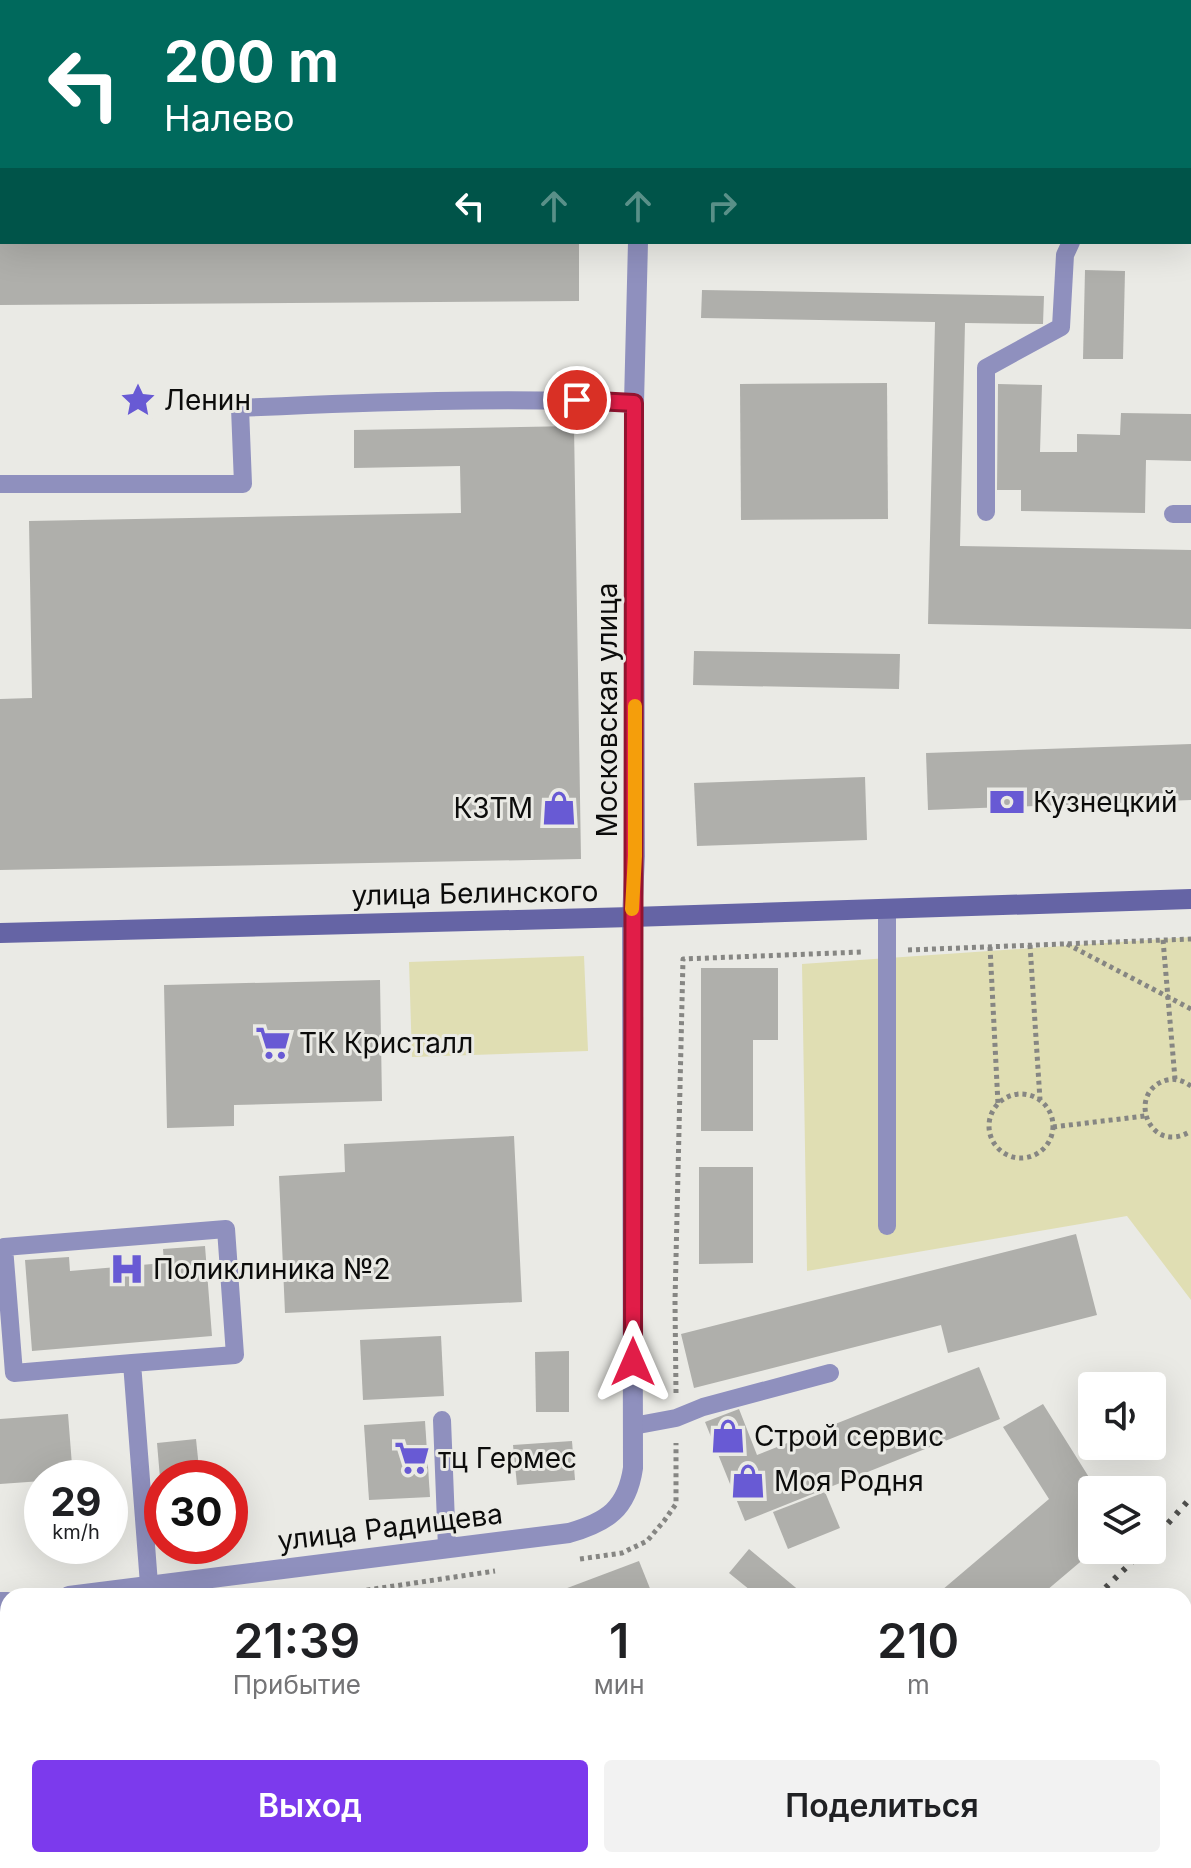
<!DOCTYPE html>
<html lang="ru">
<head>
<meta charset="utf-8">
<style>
  body { margin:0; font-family:Inter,sans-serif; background:#f2f2f2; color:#202124; height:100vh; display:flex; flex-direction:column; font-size:30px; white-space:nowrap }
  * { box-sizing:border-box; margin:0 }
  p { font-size:26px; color:#757577 }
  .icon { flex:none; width:44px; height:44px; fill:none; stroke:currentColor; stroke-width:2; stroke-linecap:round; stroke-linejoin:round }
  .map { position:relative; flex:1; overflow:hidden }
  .side { position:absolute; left:0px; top:1588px; width:1192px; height:280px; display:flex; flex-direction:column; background:#fff; border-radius:24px 24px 0 0; box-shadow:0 8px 32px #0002 }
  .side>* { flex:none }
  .top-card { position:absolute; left:0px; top:0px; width:1192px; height:244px; box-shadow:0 8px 32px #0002; background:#00695c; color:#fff; overflow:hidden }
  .fabs { position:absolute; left:1078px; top:1372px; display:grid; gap:16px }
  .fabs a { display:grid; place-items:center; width:88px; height:88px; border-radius:8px; background:#fff; box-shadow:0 8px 32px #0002; font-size:40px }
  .speed { position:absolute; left:24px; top:1460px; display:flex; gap:16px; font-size:40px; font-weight:700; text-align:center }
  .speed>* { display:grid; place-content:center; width:104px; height:104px; border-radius:50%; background:#fff; box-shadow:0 8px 32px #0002; line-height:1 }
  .speed small { font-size:20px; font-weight:400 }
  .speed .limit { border:12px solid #d22; background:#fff; color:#111 }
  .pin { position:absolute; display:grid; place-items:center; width:68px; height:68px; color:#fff; margin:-34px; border:4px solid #fff; border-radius:50%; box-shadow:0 2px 8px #0007 }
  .me { position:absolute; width:88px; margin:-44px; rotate:0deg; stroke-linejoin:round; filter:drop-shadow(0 0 6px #0008) }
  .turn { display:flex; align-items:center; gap:28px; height:168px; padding:0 32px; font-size:36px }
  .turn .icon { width:104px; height:104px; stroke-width:2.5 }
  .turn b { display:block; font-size:56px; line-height:68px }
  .lanes { display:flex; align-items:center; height:76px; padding:0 32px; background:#0003; justify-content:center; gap:40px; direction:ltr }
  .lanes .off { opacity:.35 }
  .eta { display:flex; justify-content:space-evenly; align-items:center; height:136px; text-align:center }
  .eta b { font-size:48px; font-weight:600; line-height:56px }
  .button { display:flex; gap:16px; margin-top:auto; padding:16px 32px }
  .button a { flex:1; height:92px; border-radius:8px; background:#7c3aed; color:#fff; font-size:32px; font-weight:600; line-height:92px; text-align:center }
  .button a+a { background:#f2f2f2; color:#202124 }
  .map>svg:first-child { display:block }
  .green { fill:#e0deb3 }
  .building { fill:#afafab }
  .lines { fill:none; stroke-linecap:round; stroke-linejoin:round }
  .path { stroke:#868683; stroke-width:5; stroke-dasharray:4 4; stroke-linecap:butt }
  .lane { stroke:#8f90be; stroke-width:18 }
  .street { stroke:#8f90be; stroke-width:20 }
  .secondary { stroke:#6564a5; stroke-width:20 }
  .rail { stroke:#4f4f4d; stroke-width:6; stroke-dasharray:4 8; stroke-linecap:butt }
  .route-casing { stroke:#92132f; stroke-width:20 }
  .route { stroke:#e11d48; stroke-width:14 }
  .slow { stroke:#f59e0b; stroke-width:14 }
  .labels { text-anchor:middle; stroke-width:6; stroke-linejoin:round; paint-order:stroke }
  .poi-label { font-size:28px; fill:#0c0c0b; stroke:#eaeae5; text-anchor:start }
  .street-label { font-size:28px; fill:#0c0c0b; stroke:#eaeae5 }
</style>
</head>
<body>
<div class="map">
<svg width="1191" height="1868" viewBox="0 0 1191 1868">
  <rect width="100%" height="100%" fill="#eaeae5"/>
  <g class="green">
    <path d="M 1191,937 L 1191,1300 L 1127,1216 L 807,1271 L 802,964 Z"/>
    <path d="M 584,956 L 588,1051 L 412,1057 L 409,962 Z"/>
  </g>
  <g class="building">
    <path d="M 0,242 L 579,242 L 579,301 L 0,305 Z"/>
    <path d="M 1085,270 L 1125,271 L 1123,359 L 1083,359 Z"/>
    <path d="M 702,290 L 1044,296 L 1043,324 L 965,323 L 960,546 L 1191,550 L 1191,629 L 928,624 L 935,322 L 701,318 Z"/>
    <path d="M 887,383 L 888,519 L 741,520 L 740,384 Z"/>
    <path d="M 998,384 L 1042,385 L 1040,452 L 1077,452 L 1077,434 L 1120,435 L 1121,413 L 1191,414 L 1191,461 L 1146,460 L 1145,513 L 1021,511 L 1021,490 L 997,490 Z"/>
    <path d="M 574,426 L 581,859 L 0,870 L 0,699 L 32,698 L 29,521 L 461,513 L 460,466 L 354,468 L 354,430 Z"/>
    <path d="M 694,651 L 900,654 L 899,689 L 693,685 Z"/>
    <path d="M 1191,744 L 1191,800 L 928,810 L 926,753 Z"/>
    <path d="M 865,777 L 867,840 L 697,846 L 694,783 Z"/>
    <path d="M 701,968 L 778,968 L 778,1040 L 753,1040 L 753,1131 L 701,1131 Z"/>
    <path d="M 380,980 L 382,1101 L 234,1105 L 234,1126 L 167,1128 L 164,985 Z"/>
    <path d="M 514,1136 L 522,1302 L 285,1313 L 279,1176 L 345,1172 L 344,1144 Z"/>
    <path d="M 699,1167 L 753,1167 L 753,1263 L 699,1264 Z"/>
    <path d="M 1076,1234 L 1097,1315 L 948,1353 L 941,1325 L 694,1388 L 681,1334 Z"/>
    <path d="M 205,1246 L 212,1336 L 32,1351 L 25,1260 L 69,1257 L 70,1271 L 164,1263 L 163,1249 Z"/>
    <path d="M 441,1336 L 444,1396 L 363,1400 L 360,1340 Z"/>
    <path d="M 569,1351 L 569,1412 L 536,1412 L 535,1352 Z"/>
    <path d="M 979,1367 L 1000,1419 L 745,1521 L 705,1422 L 739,1409 L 757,1455 Z"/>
    <path d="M 1043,1404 L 1097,1490 L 1092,1490 L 1092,1552 L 1040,1596 L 935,1596 L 1049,1499 L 1003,1427 Z"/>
    <path d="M 68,1414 L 73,1478 L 42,1478 L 42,1481 L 0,1484 L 0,1419 Z"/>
    <path d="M 425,1421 L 430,1497 L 369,1500 L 364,1425 Z"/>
    <path d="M 196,1439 L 200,1478 L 160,1478 L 157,1443 Z"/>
    <path d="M 572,1441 L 575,1480 L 517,1485 L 513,1445 Z"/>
    <path d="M 825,1492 L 840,1528 L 788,1549 L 773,1512 Z"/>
    <path d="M 749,1549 L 801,1592 L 798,1596 L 746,1596 L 750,1590 L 729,1573 Z"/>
    <path d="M 639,1561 L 653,1596 L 546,1596 Z"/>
    <path d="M 8,1664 L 8,1723 L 0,1724 L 0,1665 Z"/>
    <path d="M 1191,1819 L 1191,1868 L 1115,1868 L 1112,1860 L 1184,1860 L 1184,1822 Z"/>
    <path d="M 8,1823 L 8,1860 L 69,1860 L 48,1868 L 0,1868 L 0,1826 Z"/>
    <path d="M 278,1860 L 296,1860 L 300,1868 L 262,1868 Z"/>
    <path d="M 345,1860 L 416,1860 L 422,1868 L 351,1868 Z"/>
    <path d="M 455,1860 L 535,1860 L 541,1868 L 461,1868 Z"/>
    <path d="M 567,1860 L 600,1860 L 588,1868 L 572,1868 Z"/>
    <path d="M 621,1860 L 702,1860 L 689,1868 L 626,1868 Z"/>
  </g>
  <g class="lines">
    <g class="path">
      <path d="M 1163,940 L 1175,1079"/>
      <path d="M 1067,944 L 1191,1009"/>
      <path d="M 1030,945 L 1040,1100"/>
      <path d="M 990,947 L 998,1104"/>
      <path d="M 908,950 L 1191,939"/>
      <path d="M 1191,1086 C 1184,1081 1176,1078 1167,1080 C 1125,1091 1149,1157 1191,1131"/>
      <circle cx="1021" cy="1126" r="32"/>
      <path d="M 1053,1127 L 1145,1116"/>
      <path d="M 676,1393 L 675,1301 L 683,959 L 862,952"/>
      <path d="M 580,1559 L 622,1553 L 647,1541 L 664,1521 L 676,1504 L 676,1443"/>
      <path d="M 327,1596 L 495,1571"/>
      <path d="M 0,1644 L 8,1643"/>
    </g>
    <g class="lane">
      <path d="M 1116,0 L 1116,2"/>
      <path d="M 1190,208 L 1191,209"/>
      <path d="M 0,484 L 243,484 L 240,408 C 371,402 503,397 634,403"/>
      <path d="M 986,512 L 986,368 L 1061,327 L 1065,255 L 1071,242"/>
      <path d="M 1173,514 L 1191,514"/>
      <path d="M 887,909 L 887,1226"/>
      <path d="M 132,1363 L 235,1355 L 226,1229 L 4,1247 L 14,1373 L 132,1363 L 149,1584"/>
      <path d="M 442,1420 L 447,1548"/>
      <path d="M 633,1426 L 676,1418 L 703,1407 L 830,1373"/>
    </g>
    <g class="street">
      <path d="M 0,2 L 107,0"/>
      <path d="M 647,2 L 647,0"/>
      <path d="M 69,1596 L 569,1533 C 607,1522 627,1509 633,1468 L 632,917 L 635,856 L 634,403 L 638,242"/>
      <path d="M 0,1602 L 8,1602"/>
    </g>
    <path class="secondary" d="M 0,933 L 632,917 L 1191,899"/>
    <g class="rail">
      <path d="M 1152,1541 L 1188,1501"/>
      <path d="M 1097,1596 L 1144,1550"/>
      <path d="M 1184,1650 L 1191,1643"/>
      <path d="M 1184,1688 L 1191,1681"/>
      <path d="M 1184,1772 L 1191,1767"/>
      <path d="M 769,1868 L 779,1860"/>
      <path d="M 964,1868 L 972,1860"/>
      <path d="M 1013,1868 L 1021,1860"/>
      <path d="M 1064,1868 L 1074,1860"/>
    </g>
  </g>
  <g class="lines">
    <g class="route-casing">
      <path id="route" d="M 577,400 L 634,403 L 633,1362"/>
    </g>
    <use href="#route" class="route"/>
    <path class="slow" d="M 632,909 L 635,856 L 635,706"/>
  </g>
  <defs>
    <g id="sight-bare" transform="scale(2.76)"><path d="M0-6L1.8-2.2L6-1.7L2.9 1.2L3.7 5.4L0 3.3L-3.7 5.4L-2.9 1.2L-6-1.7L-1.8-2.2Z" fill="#685ad4" stroke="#eaeae5" stroke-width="2.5" paint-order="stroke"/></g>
    <g id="bank-bare" transform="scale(2.76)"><path d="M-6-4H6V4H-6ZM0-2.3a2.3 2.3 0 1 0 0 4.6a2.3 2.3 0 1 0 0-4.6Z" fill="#685ad4" stroke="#eaeae5" stroke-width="2.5" paint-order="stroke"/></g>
    <g id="shop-bare" transform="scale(2.76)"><path d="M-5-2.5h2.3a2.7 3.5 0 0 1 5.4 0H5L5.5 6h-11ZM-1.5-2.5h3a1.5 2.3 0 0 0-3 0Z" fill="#685ad4" stroke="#eaeae5" stroke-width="2.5" paint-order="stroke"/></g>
    <g id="supermarket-bare" transform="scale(2.76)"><path d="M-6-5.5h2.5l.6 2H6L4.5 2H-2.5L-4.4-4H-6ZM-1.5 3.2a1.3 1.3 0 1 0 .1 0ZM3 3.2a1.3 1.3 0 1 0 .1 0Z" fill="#685ad4" stroke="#eaeae5" stroke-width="2.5" paint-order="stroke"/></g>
    <g id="hospital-bare" transform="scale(2.76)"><path d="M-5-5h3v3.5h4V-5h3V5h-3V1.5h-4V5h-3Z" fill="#685ad4" stroke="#eaeae5" stroke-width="2.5" paint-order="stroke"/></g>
  </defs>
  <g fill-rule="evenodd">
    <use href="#sight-bare" x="138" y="400"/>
    <use href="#bank-bare" x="1007" y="802"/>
    <use href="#shop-bare" x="559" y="808"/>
    <use href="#supermarket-bare" x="273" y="1043"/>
    <use href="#hospital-bare" x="127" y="1269"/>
    <use href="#shop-bare" x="728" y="1436"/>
    <use href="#supermarket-bare" x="412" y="1458"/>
    <use href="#shop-bare" x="748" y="1481"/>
  </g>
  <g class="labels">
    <g class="poi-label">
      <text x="164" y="410">Ленин</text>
      <text x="1033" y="812">Кузнецкий</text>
      <text x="533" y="818" text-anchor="end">КЗТМ</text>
      <text x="299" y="1053">ТК Кристалл</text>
      <text x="153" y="1279">Поликлиника №2</text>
      <text x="754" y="1446">Строй сервис</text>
      <text x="438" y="1468">тц Гермес</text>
      <text x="774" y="1491">Моя Родня</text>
    </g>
    <g class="street-label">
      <text transform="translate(607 710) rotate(-90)" y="10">Московская улица</text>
      <text transform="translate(475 893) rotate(-1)" y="10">улица Белинского</text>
      <text transform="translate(390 1527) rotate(-7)" y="10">улица Радищева</text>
    </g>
  </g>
</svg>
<div class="fabs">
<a><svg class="icon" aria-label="sound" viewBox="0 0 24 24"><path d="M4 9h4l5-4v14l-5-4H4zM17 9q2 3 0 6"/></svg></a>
<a><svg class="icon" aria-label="layers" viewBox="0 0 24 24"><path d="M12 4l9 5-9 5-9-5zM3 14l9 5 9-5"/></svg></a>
</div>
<div class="speed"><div>29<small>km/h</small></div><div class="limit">30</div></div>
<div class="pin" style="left:577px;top:400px;background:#d93025"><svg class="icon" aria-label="arrive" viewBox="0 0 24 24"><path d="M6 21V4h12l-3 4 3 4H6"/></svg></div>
<svg class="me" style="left:633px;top:1362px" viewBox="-20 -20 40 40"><path d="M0-17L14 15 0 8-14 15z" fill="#e11d48" stroke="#fff" stroke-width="4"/></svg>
<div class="top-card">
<div class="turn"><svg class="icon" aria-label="left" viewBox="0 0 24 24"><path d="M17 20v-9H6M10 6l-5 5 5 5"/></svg><div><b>200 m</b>Налево</div></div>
<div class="lanes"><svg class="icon" aria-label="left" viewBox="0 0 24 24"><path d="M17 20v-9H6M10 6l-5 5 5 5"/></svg><svg class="icon off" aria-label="ahead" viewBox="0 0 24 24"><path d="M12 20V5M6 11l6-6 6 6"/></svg><svg class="icon off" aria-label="ahead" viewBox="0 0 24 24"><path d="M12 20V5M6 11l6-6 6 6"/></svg><svg class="icon off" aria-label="right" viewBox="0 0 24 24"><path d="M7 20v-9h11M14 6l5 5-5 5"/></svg></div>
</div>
<section class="side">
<div class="eta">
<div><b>21:39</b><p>Прибытие</p></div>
<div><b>1</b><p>мин</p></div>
<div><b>210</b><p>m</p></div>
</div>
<div class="button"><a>Выход</a><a>Поделиться</a></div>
</section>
</div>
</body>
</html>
